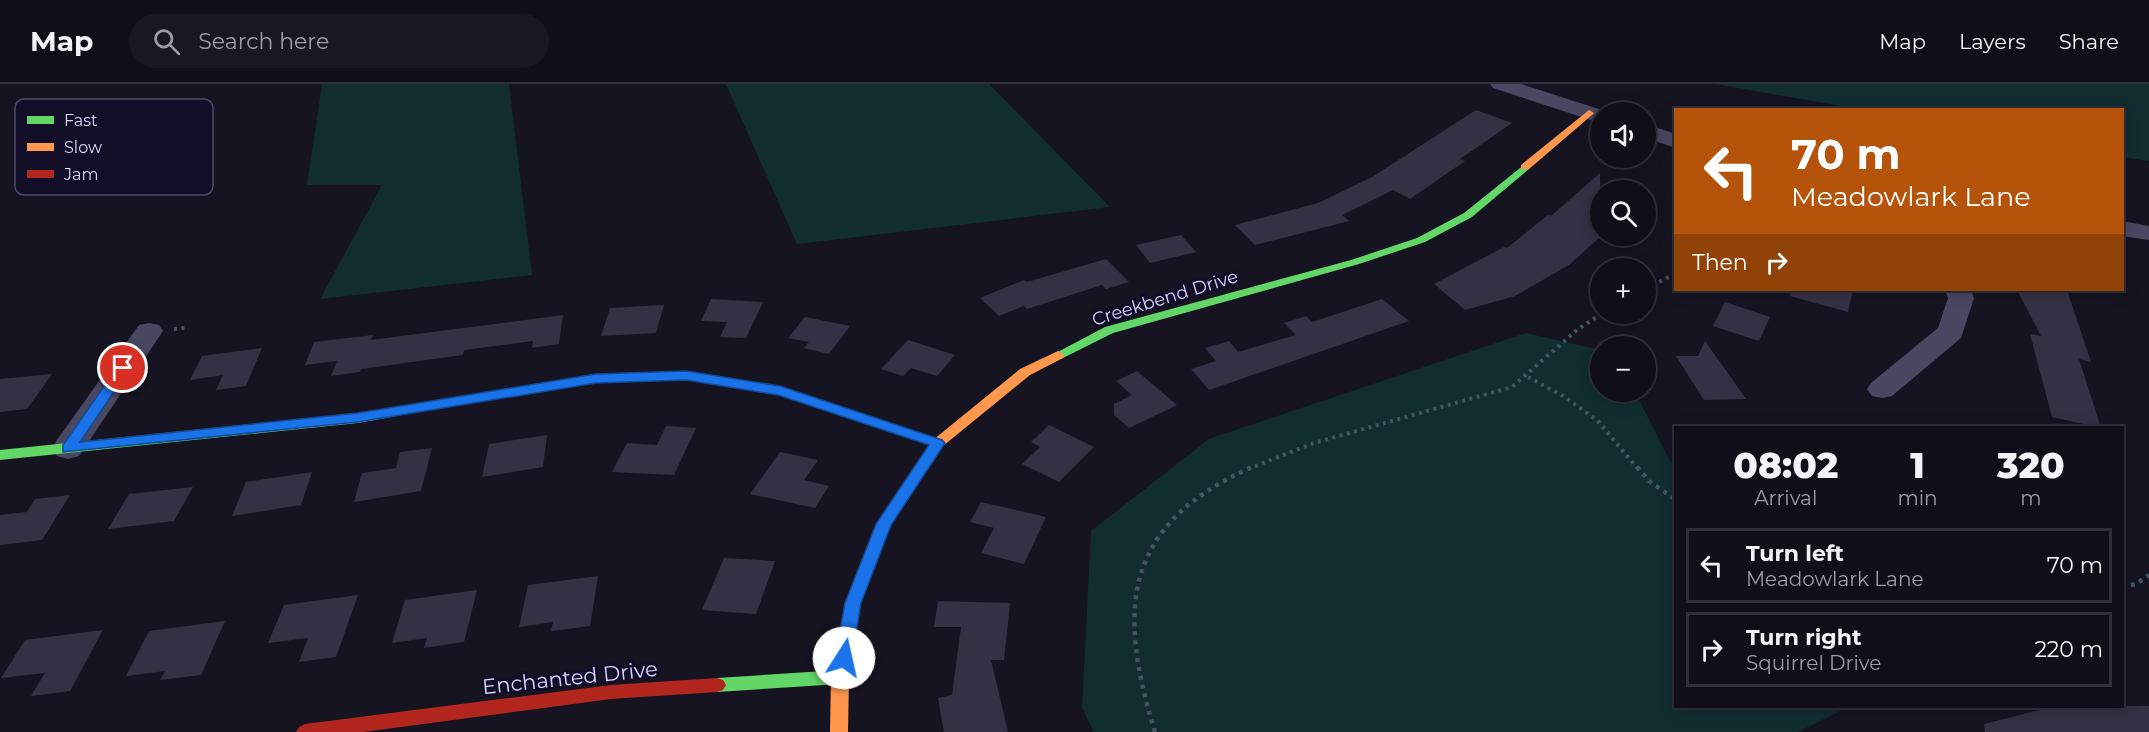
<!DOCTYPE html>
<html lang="en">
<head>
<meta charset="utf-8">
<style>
  body { margin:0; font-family:Montserrat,sans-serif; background:#191822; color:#f1f3f6; height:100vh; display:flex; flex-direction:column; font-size:22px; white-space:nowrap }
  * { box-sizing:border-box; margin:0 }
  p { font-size:20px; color:#9c9ca2 }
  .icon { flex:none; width:33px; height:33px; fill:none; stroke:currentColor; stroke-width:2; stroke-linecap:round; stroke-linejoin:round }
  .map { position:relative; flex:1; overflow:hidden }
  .details { position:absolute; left:1674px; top:342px; width:450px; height:282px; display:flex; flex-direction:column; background:#100f19; border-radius:0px; box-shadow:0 3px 15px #0003,0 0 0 2px #302f38 }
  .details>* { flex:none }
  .guide { position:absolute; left:1674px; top:24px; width:450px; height:183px; border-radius:0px; box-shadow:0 3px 15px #0003,0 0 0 2px #302f38; background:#b45309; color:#fff; overflow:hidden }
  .controls { position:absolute; left:1590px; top:18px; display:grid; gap:12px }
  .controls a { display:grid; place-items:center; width:66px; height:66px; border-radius:50%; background:#100f19; box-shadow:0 3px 15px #0003,0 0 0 2px #302f38; font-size:30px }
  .pin { position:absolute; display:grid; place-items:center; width:51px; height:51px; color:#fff; margin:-26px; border:3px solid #fff; border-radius:50%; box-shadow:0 2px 6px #0007 }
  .me { position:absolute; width:66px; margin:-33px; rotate:10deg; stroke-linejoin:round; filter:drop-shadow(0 0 4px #0008) }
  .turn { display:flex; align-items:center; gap:21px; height:126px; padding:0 18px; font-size:27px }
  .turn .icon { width:78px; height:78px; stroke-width:2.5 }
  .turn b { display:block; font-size:42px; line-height:51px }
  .then { display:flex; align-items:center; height:57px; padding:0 18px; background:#0003; gap:12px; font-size:22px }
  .eta { display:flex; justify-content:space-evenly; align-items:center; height:102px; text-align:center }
  .eta b { font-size:36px; font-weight:800; line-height:42px }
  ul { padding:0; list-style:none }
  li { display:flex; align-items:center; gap:18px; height:75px; margin:0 12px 9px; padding:0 6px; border:3px solid #302f38; border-radius:0px }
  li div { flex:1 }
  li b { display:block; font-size:22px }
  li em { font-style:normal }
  header { display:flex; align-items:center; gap:36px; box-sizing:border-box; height:84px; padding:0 30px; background:#100f19; border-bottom:2px solid #302f38 }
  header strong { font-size:28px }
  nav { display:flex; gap:33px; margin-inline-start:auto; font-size:21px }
  .search { width:420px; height:54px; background:#191822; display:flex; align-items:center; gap:15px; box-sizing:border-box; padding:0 21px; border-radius:33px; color:#9c9ca2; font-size:22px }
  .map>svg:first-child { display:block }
  .green { fill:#112d30 }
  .building { fill:#353144 }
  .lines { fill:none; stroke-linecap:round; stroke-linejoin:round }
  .path-far1 { stroke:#445262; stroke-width:4; stroke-dasharray:3 4.5; stroke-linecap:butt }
  .path { stroke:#445262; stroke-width:4.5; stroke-dasharray:4 5; stroke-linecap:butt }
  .street { fill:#4a4762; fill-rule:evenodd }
  .fast { fill:#63d668; fill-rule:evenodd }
  .slow { fill:#ff974d; fill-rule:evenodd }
  .jam { fill:#b3261e; fill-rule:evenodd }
  .route { fill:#1a73e8; stroke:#114b97; stroke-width:1.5 }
  .labels { text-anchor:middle; stroke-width:6; stroke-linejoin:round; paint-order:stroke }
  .street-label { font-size:18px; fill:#dbd4ff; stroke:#130e27 }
  .near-street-label { font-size:21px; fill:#dbd4ff; stroke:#130e27 }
  .key { fill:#130e27; stroke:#4f4968; stroke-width:1.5 }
  .key-label { font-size:16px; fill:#dbd4ff }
</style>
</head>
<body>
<header>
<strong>Map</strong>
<div class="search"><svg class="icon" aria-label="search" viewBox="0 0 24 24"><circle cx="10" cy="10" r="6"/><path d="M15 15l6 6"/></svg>Search here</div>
<nav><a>Map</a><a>Layers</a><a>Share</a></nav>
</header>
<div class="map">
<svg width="2149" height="648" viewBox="0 0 2149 648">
  <rect width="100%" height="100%" fill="#161421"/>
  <g class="green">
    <path d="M 322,0 L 509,0 L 532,191 L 320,215 L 382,101 L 307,101 Z"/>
    <path d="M 726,0 L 989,0 L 1110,123 L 797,160 Z"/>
    <path d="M 1715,0 L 2149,0 L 2149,77 L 2123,73 L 2122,26 L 1858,25 Z"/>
    <path d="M 1526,249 L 1600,266 L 1600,308 L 1635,308 L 1675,387 L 1676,622 L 1848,623 L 1798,648 L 1094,648 L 1082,624 L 1091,447 L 1209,355 Z"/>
  </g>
  <g class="building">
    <path d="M 1476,26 L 1512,39 L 1460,75 L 1465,77 L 1410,115 L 1393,106 L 1342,131 L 1349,137 L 1255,161 L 1235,141 L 1318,119 L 1372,93 Z"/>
    <path d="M 1600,89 L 1600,153 L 1569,181 L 1515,212 L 1465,226 L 1434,200 L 1504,163 L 1507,164 L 1548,131 L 1551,132 Z"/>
    <path d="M 1181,151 L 1196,168 L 1150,179 L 1136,161 Z"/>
    <path d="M 1106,175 L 1129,198 L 1106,205 L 1102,201 L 1027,225 L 1024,222 L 999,232 L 980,214 L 1024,196 L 1027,198 Z"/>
    <path d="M 1791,206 L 1853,206 L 1848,228 L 1790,212 Z"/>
    <path d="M 2017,206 L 2067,206 L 2091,278 L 2079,275 L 2101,344 L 2052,333 L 2030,250 L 2041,252 Z"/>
    <path d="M 711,215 L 763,218 L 746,254 L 720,253 L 727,238 L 701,237 Z"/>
    <path d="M 1382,215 L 1409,237 L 1209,306 L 1191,285 L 1216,277 L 1205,264 L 1229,257 L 1238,268 L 1296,251 L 1284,239 L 1306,232 L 1312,238 Z"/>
    <path d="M 1725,218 L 1770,233 L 1759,257 L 1713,242 Z"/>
    <path d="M 664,221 L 656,249 L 601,252 L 610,224 Z"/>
    <path d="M 563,231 L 559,260 L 532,264 L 533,257 L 464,266 L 463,271 L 361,285 L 360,288 L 331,292 L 337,277 L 305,281 L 314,258 L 373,251 L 371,256 Z"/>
    <path d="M 805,233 L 850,242 L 829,270 L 804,264 L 809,258 L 788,254 Z"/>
    <path d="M 908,256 L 955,271 L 937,292 L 911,284 L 903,292 L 881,285 Z"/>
    <path d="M 1705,257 L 1746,315 L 1704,316 L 1676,272 L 1698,272 Z"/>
    <path d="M 262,264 L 246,302 L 216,306 L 223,291 L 190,296 L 202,272 Z"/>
    <path d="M 1137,287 L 1177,321 L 1129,344 L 1114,331 L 1114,320 L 1132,311 L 1116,297 Z"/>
    <path d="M 52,290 L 27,325 L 0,328 L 0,295 Z"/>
    <path d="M 1049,341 L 1094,363 L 1059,398 L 1022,380 L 1040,363 L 1031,358 Z"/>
    <path d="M 666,342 L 696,344 L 674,391 L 612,388 L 627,359 L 657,361 Z"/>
    <path d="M 547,351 L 543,383 L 482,393 L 489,360 Z"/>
    <path d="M 432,364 L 421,407 L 354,418 L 362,389 L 396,384 L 400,368 Z"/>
    <path d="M 780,368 L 818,376 L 804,396 L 829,402 L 815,424 L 750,410 Z"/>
    <path d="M 312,388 L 301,421 L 232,432 L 246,398 Z"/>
    <path d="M 193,403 L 174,437 L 108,445 L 129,410 Z"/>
    <path d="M 70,411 L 42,456 L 0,461 L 0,431 L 27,428 L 35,415 Z"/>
    <path d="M 981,418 L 1046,433 L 1024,480 L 981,469 L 994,444 L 970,438 Z"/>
    <path d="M 724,474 L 775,477 L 756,530 L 702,526 Z"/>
    <path d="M 598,492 L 590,542 L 551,547 L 553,538 L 519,543 L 528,501 Z"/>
    <path d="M 477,506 L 464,558 L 424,564 L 427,554 L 392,559 L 405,516 Z"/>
    <path d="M 358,511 L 336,573 L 299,578 L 308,554 L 268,559 L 284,521 Z"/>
    <path d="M 938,517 L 1010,519 L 1004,576 L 991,576 L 1008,648 L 944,648 L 938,614 L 952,611 L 961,543 L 934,543 Z"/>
    <path d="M 225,537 L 201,591 L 160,596 L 165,587 L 126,592 L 149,547 Z"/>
    <path d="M 103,546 L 70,607 L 31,612 L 45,589 L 1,594 L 25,556 Z"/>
    <path d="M 2055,622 L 2149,622 L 2149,648 L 1985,648 L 1984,640 Z"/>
  </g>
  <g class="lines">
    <g class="path-far1">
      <path d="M 1646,205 L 1676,189"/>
      <path d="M 174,245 L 185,244"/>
      <path d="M 1528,293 L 1563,312 L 1597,336 L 1638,385"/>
      <path d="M 1248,385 L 1314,359 L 1512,303 L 1577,246 L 1601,230"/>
    </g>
    <g class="path">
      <path d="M 1637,383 L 1649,397 L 1676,416"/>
      <path d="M 2122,503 L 2136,500 L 2149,491"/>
      <path d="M 1155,648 C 1117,525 1122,441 1252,383"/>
    </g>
    <g class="street">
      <path d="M 1490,0 L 1521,0 L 1608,28 L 1600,28 L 1600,39 L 1493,4 Z"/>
      <path d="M 1646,40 L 1676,50 L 1676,64 L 1646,54 Z"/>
      <path d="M 2122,137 L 2149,142 L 2149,156 L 2122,152 Z"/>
      <path d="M 1945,206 L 1971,206 L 1974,214 L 1961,254 L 1892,312 L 1882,314 L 1872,312 L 1867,305 L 1872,298 L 1938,244 L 1948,214 Z"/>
      <path d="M 149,239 L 159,241 L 163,247 L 79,372 L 68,375 L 57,372 L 52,364 L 57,356 L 139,241 Z"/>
    </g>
    <g class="fast">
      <path d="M 1525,80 L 1530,83 L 1529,85 L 1472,133 L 1425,158 L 1359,180 L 1113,249 L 1063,274 L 1058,275 L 1052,271 L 1105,243 L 1351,176 L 1417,154 L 1464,129 Z"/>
      <path d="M 440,316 L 445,317 L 447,320 L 445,323 L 358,339 L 0,376 L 0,366 L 358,329 Z"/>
      <path d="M 840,586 L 846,588 L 849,593 L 846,598 L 840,600 L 717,608 L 711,606 L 708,601 L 711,596 L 717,594 Z"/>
    </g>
    <g class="slow">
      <path d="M 1589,26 L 1594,29 L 1592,31 L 1529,85 L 1521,85 L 1521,81 Z"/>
      <path d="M 1058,267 L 1064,271 L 1063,274 L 1030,291 L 943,362 L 891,441 L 861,519 L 849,593 L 848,648 L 830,648 L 831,593 L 845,519 L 879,436 L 933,356 L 1020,285 Z"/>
    </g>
    <g class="jam">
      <path d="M 686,287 L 785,304 L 943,356 L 945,359 L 938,364 L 933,362 L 778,311 L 686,295 L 596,298 L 440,324 L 433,320 L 440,316 L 596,290 Z"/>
      <path d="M 717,594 L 723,596 L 726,601 L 723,606 L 717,608 L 611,615 L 363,648 L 296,648 L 299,643 L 305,640 L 611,601 Z"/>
    </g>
  </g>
  <path class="route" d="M 123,280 L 130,284 L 80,358 L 358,329 L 596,290 L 686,287 L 780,302 L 942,356 L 945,359 L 891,441 L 861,519 L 852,574 L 850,579 L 838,579 L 835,574 L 845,519 L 876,440 L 929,361 L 778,311 L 686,296 L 596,299 L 358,338 L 63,368 L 63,361 L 119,281 Z"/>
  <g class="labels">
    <g class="street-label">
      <text transform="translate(1165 214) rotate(-17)" y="6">Creekbend Drive</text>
    </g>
    <g class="near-street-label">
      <text transform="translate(570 594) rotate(-6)" y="7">Enchanted Drive</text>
    </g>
  </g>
  <rect x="15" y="15" width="198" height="96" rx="9" class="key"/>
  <rect x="27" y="32" width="27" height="8" fill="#63d668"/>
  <rect x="27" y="59" width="27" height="8" fill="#ff974d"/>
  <rect x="27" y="86" width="27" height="8" fill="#b3261e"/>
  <g class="key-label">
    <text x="64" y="42">Fast</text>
    <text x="64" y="69">Slow</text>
    <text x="64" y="96">Jam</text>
  </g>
</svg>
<div class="controls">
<a><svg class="icon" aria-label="sound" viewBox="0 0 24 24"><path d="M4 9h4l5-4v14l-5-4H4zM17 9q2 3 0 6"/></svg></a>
<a><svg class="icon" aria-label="search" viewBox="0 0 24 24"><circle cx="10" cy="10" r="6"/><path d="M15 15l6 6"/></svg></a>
<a>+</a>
<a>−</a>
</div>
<div class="pin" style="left:123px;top:284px;background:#d93025"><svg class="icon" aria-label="arrive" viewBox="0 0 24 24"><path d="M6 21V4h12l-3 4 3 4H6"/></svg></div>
<svg class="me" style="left:844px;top:574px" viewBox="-20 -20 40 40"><circle r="19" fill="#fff"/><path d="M0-13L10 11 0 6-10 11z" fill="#1a73e8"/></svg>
<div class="guide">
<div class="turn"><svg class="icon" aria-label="left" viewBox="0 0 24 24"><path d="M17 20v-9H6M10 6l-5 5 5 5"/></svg><div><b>70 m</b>Meadowlark Lane</div></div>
<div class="then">Then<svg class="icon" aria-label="right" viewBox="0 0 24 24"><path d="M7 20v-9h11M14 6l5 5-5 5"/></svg></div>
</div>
<section class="details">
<div class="eta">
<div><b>08:02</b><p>Arrival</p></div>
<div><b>1</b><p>min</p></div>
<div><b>320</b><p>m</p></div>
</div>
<ul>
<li><svg class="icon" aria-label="left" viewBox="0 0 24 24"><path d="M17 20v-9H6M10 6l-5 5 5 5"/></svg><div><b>Turn left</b><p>Meadowlark Lane</p></div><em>70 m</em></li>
<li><svg class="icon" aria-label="right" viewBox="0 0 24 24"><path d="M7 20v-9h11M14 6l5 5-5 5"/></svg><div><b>Turn right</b><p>Squirrel Drive</p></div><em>220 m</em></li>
</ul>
</section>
</div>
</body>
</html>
